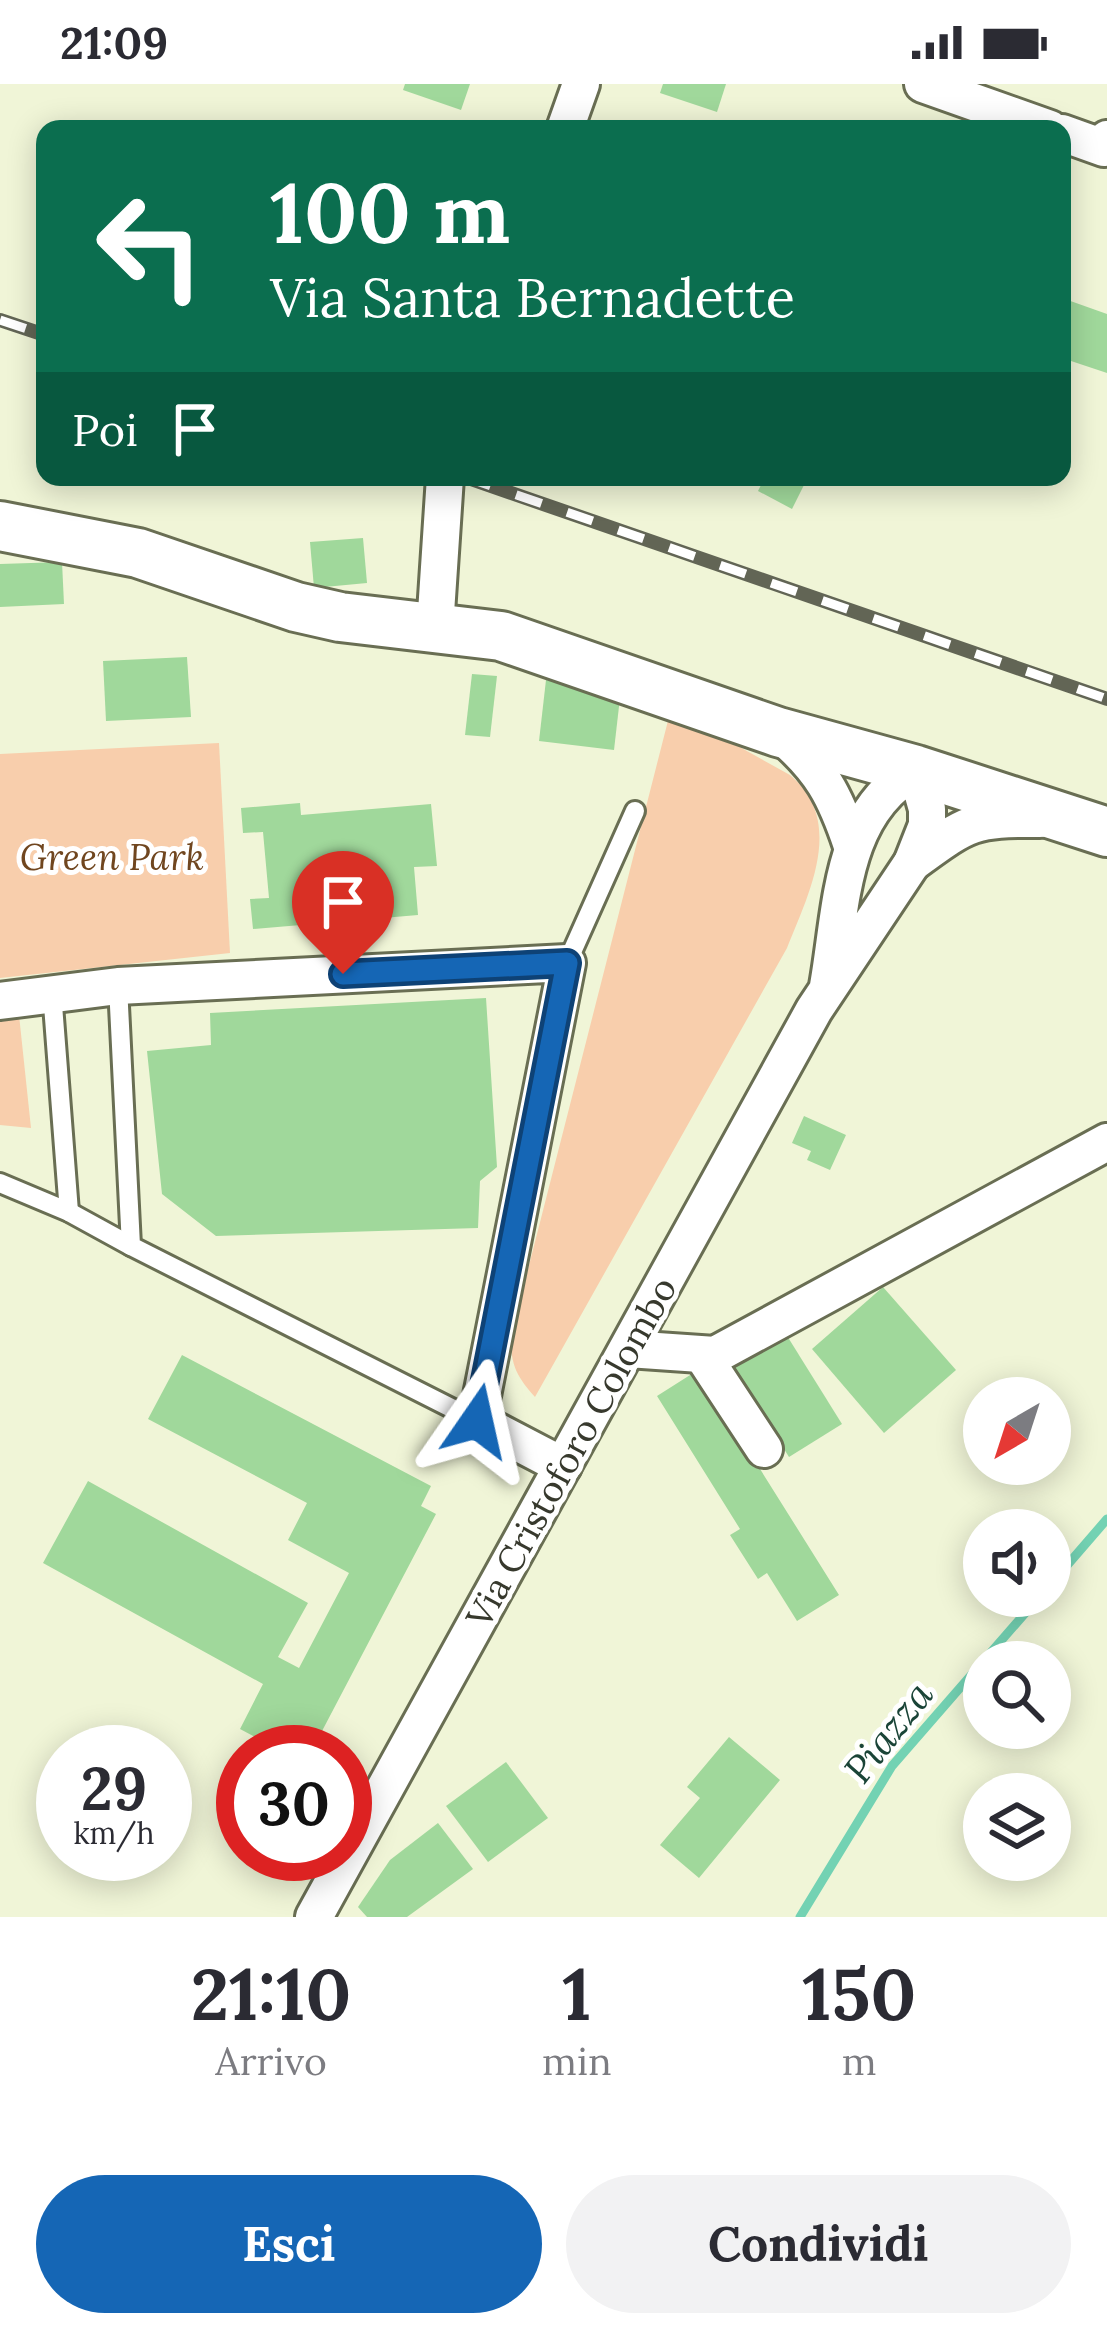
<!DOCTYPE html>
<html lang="it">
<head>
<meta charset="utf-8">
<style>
  body { margin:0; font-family:Lora,serif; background:#f2f2f3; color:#2b2b33; height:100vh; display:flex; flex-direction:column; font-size:45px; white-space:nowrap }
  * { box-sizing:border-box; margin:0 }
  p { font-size:39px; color:#7c7c81 }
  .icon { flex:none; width:66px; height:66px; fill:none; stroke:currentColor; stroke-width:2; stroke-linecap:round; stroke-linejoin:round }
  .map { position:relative; height:1833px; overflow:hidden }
  .panel { display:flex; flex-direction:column; background:#fff; flex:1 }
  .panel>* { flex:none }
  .hud { position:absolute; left:36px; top:36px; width:1035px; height:366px; border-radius:24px; box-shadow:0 6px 30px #0003; background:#0b6e4f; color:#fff; overflow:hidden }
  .needle { width:78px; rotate:219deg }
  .buttons { position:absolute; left:963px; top:1293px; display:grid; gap:24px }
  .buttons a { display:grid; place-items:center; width:108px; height:108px; border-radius:50%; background:#fff; box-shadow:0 6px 30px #0003; font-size:60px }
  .speed { position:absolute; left:36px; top:1641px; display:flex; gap:24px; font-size:60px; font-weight:700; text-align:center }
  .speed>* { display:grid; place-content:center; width:156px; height:156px; border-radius:50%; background:#fff; box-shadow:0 6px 30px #0003; line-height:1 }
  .speed small { font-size:30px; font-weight:400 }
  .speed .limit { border:18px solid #d22; background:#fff; color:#111 }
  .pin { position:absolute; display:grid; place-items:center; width:102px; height:102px; color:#fff; margin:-123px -51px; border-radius:50% 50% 50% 0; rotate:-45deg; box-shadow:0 0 12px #0007 }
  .pin .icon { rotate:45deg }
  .me { position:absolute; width:132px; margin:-66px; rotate:11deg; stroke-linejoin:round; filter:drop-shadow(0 0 9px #0008) }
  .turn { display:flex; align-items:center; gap:42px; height:252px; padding:0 36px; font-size:54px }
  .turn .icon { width:156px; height:156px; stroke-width:2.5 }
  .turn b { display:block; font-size:84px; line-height:102px }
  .then { display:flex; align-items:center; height:114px; padding:0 36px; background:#0003; gap:24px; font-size:45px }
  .eta { display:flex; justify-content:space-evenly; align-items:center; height:204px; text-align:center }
  .eta b { font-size:72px; font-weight:800; line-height:84px }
  .primary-button { display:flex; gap:24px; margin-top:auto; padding:24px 36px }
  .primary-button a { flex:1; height:138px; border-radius:72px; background:#1566b5; color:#fff; font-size:48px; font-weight:800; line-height:138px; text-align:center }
  .primary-button a+a { background:#f2f2f3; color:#2b2b33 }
  .status { display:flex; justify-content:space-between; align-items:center; height:84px; padding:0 60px; background:#fff; direction:ltr }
  .status svg { height:33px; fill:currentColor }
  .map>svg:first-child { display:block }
  .green { fill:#f8ceac }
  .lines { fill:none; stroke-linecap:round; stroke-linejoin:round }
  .stream { stroke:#73d2b3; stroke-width:9 }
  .building { fill:#a0d89b }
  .lane-casing { stroke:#696e53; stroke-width:24 }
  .street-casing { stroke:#696e53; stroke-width:42 }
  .secondary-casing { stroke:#696e53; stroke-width:54 }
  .lane { stroke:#fff; stroke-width:18 }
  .street { stroke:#fff; stroke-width:36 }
  .secondary { stroke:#fff; stroke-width:48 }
  .rail-casing { stroke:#626555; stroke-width:14 }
  .rail { stroke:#fff; stroke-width:9; stroke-dasharray:27; stroke-linecap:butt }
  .route-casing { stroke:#0e4276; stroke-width:30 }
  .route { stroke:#1566b5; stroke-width:21 }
  .labels { text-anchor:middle; stroke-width:10; stroke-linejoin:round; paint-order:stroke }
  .park-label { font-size:36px; font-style:italic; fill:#70461f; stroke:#fff }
  .street-label { font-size:36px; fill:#37392d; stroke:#fff }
  .water-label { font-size:39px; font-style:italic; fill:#1a4437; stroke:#fff }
</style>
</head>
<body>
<div class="status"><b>21:09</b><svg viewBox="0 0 49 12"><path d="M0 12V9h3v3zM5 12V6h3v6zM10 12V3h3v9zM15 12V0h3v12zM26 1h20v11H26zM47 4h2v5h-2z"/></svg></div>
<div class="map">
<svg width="1107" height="1833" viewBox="0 0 1107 1833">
  <rect width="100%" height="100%" fill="#f0f5d7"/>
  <g class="green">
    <path d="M 671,625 L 790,691 C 846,737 809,809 787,864 L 535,1313 C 515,1291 509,1277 512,1248 Z"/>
    <path d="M 219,659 L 230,869 L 0,894 L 0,670 Z"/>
    <path d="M 19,931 L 31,1044 L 0,1041 L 0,936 Z"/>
  </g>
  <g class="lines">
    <g class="stream">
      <path d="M 1050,1501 L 1107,1435"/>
      <path d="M 800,1833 L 892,1682 L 1040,1512"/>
    </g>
  </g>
  <g class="building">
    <path d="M 405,0 L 470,0 L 461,26 L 403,6 Z"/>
    <path d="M 663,0 L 726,0 L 717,28 L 660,9 Z"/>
    <path d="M 1062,214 L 1107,230 L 1107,289 L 1062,274 Z"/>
    <path d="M 765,393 L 808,393 L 792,425 L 758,407 Z"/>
    <path d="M 363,454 L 367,499 L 314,504 L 310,458 Z"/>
    <path d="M 62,478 L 64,520 L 0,523 L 0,480 Z"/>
    <path d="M 187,573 L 191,633 L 106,637 L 103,577 Z"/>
    <path d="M 472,590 L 497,592 L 490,653 L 465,651 Z"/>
    <path d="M 546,596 L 621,605 L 614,666 L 539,657 Z"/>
    <path d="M 300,719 L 301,731 L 431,720 L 437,782 L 414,783 L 418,831 L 253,845 L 250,815 L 269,814 L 263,748 L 243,749 L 241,724 Z"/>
    <path d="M 486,914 L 497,1083 L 480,1097 L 478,1144 L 216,1152 L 162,1110 L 147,967 L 211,961 L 210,929 Z"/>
    <path d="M 804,1032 L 846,1051 L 830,1086 L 807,1076 L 811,1067 L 792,1059 Z"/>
    <path d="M 883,1203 L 956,1286 L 884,1349 L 812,1265 Z"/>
    <path d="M 784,1247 L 842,1340 L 789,1373 L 731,1280 Z"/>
    <path d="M 182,1271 L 431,1402 L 421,1422 L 436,1430 L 311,1668 L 283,1668 L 240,1645 L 263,1600 L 43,1479 L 88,1397 L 308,1519 L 278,1573 L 299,1584 L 349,1489 L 288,1456 L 307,1419 L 148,1335 Z"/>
    <path d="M 698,1286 L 839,1511 L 797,1537 L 767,1489 L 758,1495 L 730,1451 L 740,1445 L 657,1312 Z"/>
    <path d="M 729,1653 L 780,1696 L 699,1794 L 660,1761 L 700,1714 L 687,1703 Z"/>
    <path d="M 506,1678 L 548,1734 L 488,1778 L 446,1722 Z"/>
    <path d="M 438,1739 L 473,1785 L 407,1833 L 367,1833 L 358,1823 L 390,1776 Z"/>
  </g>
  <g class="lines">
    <g class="lane-casing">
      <g id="lane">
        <path d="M 567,879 L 635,727"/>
        <path d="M 118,902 L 131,1162 L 477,1337"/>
        <path d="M 52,908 L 69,1128"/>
        <path d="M 0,1099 L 69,1128 L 131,1162"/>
      </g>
    </g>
    <g class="street-casing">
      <g id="street">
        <path d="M 923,0 L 1050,45"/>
        <path d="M 565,45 L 581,0"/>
        <path d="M 1062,49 L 1104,64 L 1107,55"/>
        <path d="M 435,544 L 445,393"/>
        <path d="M 780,650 C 821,685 835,711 852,762"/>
        <path d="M 912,779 C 967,739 971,734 1040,735"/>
        <path d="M 0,917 L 118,902 L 567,879 L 477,1337 L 563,1382"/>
        <path d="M 628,1265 L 715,1271 L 1107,1058"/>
        <path d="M 703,1272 L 764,1365"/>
        <path d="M 314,1833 L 814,926 L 912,779 L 927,741 L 927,725 L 916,686 C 839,729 842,824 828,902"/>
      </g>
    </g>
    <g class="secondary-casing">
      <path id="secondary" d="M 0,442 L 138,469 L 296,523 L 340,533 L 501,552 L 778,648 L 916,686 L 1107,748"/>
    </g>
    <use href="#lane" class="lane"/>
    <use href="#street" class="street"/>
    <use href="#secondary" class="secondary"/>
    <g class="rail-casing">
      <g id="rail">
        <path d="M 0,236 L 45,251"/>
        <path d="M 465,393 L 1107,615"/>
      </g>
    </g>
    <use href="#rail" class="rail"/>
  </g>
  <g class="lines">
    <g class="route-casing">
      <path id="route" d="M 343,890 L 567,879 L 477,1337"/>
    </g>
    <use href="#route" class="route"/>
  </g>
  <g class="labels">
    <g class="park-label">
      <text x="112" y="786">Green Park</text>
    </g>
    <g class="street-label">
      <text transform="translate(571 1368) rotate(-61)" y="13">Via Cristoforo Colombo</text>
    </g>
    <g class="water-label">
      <text transform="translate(888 1648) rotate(-52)" y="14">Piazza</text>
    </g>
  </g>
</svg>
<div class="buttons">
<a><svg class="needle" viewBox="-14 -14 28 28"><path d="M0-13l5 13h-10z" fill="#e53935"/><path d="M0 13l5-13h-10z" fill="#7c7c81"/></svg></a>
<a><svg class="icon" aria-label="sound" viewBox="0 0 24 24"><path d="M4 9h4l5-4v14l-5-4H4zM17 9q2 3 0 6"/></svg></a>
<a><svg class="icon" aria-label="search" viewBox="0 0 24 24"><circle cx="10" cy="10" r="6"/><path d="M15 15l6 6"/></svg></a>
<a><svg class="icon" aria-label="layers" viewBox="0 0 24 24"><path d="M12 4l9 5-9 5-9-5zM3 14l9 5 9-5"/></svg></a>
</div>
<div class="speed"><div>29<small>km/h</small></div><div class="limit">30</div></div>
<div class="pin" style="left:343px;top:890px;background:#d93025"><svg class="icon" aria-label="arrive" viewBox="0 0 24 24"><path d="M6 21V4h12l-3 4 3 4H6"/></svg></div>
<svg class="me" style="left:477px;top:1337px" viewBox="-20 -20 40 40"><path d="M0-17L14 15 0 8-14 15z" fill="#1566b5" stroke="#fff" stroke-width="4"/></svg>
<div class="hud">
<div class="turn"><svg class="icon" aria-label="left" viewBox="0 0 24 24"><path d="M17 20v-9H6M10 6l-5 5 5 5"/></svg><div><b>100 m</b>Via Santa Bernadette</div></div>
<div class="then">Poi<svg class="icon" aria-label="arrive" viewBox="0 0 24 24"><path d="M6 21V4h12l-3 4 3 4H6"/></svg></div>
</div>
</div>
<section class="panel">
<div class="eta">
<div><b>21:10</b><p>Arrivo</p></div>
<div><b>1</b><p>min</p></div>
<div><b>150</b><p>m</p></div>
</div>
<div class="primary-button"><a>Esci</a><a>Condividi</a></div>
</section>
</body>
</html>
